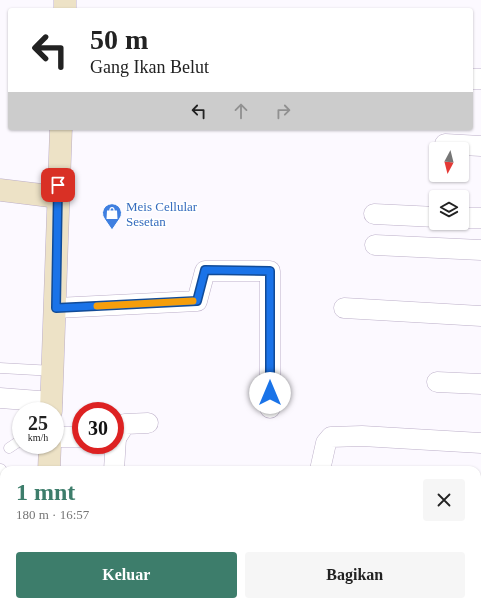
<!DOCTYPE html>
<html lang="id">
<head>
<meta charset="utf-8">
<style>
  body { margin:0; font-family:"Times New Roman",serif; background:#f6f6f6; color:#222; height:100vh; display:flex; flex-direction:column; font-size:15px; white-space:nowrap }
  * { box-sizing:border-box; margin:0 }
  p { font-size:13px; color:#767676 }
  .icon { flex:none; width:22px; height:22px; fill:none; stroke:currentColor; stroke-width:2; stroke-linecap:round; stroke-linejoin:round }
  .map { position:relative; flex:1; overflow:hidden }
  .drawer { position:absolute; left:0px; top:466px; width:481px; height:140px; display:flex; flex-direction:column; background:#fff; border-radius:12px 12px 0 0; box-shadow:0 1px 3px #0004 }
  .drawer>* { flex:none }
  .banner { position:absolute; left:8px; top:8px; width:465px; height:122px; border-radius:4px; box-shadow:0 1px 3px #0004; background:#fff; color:#222; overflow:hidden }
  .needle { width:26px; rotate:187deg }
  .buttons { position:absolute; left:429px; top:142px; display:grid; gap:8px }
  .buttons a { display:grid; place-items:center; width:40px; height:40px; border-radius:4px; background:#fff; box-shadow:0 1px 3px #0004; font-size:20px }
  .speed { position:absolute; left:12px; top:402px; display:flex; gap:8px; font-size:20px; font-weight:700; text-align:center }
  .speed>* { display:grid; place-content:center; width:52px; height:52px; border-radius:50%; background:#fff; box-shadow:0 1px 3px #0004; line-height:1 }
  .speed small { font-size:10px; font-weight:400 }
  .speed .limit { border:6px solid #d22; background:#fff; color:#111 }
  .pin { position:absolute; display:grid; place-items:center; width:34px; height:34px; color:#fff; margin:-17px; border-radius:8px; box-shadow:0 2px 6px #0006 }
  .me { position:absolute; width:44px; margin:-22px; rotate:0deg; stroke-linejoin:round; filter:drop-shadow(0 0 3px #0008) }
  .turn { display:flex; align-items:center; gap:14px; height:84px; padding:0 16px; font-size:18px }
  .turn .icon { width:52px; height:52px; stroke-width:2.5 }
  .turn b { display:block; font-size:28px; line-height:34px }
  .lanes { display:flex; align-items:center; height:38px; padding:0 16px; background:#0003; justify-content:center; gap:20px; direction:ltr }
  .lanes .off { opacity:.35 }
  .round { display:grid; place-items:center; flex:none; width:42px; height:42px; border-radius:4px; background:#f6f6f6 }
  .headline { display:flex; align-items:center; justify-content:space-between; height:68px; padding:0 16px }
  h1 { font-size:24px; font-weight:800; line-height:30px; color:#3d7d6b }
  .primary-button { display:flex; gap:8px; margin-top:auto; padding:8px 16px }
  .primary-button a { flex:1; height:46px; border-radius:4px; background:#3d7d6b; color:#fff; font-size:16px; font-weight:800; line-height:46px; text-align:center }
  .primary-button a+a { background:#f6f6f6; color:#222 }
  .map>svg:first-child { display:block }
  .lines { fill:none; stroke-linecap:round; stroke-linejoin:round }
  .lane-casing { stroke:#bcafc9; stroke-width:11 }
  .street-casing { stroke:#bcafc9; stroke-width:21 }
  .secondary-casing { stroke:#bcafc9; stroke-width:23 }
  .lane { stroke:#fff; stroke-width:10 }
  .street { stroke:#fff; stroke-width:20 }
  .secondary { stroke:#ede2c6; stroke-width:22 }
  .route-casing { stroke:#114b97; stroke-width:10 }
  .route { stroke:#1a73e8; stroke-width:7 }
  .slow { stroke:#f59e0b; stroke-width:7 }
  .labels { text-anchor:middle; stroke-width:3; stroke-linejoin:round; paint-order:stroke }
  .shop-label { font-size:13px; fill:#366cbe; stroke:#fff; text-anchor:start }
</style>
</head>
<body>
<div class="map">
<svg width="481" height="606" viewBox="0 0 481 606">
  <rect width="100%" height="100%" fill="#fcf9ff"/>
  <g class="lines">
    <g class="lane-casing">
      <g id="lane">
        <path d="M 0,368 L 54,371"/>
        <path d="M 9,448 L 21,440"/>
        <path d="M 1,469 L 4,474"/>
        <path d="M 0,522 L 4,526"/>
      </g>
    </g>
    <g class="street-casing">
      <g id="street">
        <path d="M 471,79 L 481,79"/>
        <path d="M 445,144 L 481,146"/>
        <path d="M 374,214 L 436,217"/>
        <path d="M 462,218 L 481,218"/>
        <path d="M 375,245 L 481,250"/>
        <path d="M 56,308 L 197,301 L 205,271 L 270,271 L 270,408"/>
        <path d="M 344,308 L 481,316"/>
        <path d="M 437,382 L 481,384"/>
        <path d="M 0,398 L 52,402"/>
        <path d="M 55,437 L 81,437"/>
        <path d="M 116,438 L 125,424 L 148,423"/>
        <path d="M 114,470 L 116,438 L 115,438"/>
        <path d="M 320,470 L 326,443 L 331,437 L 362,436 L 481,443"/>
        <path d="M 477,542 L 481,542"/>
        <path d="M 153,606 L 154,602"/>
        <path d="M 312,606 L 312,602"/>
      </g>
    </g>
    <g class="secondary-casing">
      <g id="secondary">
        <path d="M 65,10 L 65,0"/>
        <path d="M 0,190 L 58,197"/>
        <path d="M 51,411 L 61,128"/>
        <path d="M 49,470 L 50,445"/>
        <path d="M 47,606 L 47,602"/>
      </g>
    </g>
    <use href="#lane" class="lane"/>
    <use href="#street" class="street"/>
    <use href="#secondary" class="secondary"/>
  </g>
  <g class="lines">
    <g class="route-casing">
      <path id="route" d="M 58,185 L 56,308 L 197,301 L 205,270 L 270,271 L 270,393"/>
    </g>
    <use href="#route" class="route"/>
    <path class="slow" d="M 97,306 L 193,301"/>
  </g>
  <defs>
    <g id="shop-pin" transform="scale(1)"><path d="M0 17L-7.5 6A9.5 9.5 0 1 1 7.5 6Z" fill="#3f7fe0" stroke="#fff"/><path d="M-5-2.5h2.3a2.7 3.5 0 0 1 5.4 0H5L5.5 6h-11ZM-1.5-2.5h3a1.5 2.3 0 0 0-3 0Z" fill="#fff"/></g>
  </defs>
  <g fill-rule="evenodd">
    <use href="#shop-pin" x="112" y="213"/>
  </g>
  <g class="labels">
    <g class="shop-label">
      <text x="126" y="211">Meis Cellular<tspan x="126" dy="15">Sesetan</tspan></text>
    </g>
  </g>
</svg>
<div class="buttons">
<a><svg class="needle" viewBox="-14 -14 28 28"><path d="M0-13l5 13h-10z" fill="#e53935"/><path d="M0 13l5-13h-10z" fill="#767676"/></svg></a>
<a><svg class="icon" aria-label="layers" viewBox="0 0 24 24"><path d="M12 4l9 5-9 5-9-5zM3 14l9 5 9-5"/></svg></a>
</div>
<div class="speed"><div>25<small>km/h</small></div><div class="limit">30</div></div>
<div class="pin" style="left:58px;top:185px;background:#d93025"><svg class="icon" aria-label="arrive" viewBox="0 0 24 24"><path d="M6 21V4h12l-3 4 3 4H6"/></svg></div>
<svg class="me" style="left:270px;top:393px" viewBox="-20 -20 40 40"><circle r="19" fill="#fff"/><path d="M0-13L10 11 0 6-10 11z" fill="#1a73e8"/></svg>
<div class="banner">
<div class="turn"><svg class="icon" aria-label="left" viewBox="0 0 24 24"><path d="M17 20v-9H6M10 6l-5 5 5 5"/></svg><div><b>50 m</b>Gang Ikan Belut</div></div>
<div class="lanes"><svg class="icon" aria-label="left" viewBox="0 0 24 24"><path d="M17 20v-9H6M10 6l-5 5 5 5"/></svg><svg class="icon off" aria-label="ahead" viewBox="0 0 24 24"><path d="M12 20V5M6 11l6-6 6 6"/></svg><svg class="icon off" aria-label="right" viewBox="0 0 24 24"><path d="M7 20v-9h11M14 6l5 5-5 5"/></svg></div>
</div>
<section class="drawer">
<div class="headline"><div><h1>1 mnt</h1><p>180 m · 16:57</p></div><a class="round"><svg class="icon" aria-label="close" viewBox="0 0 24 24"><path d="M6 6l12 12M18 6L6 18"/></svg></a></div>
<div class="primary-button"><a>Keluar</a><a>Bagikan</a></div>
</section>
</div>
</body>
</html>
